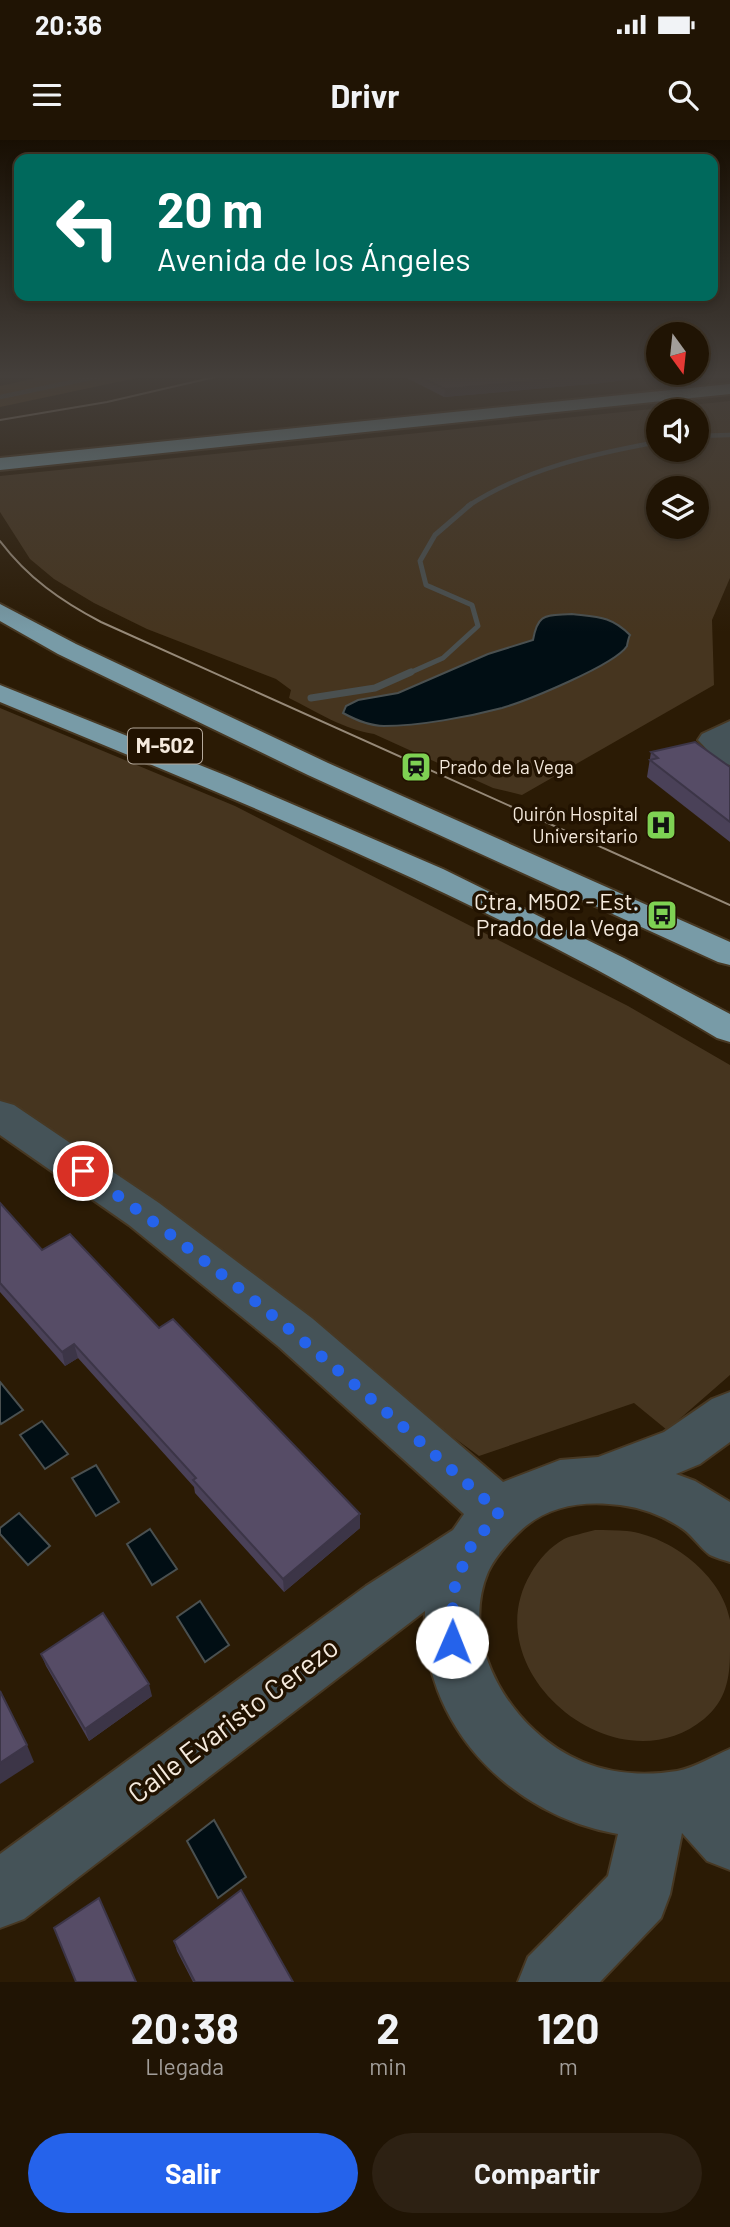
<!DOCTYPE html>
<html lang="es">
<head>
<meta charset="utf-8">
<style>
  body { margin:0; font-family:Barlow,sans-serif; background:#2d2113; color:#f1f3f6; height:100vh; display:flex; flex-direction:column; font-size:26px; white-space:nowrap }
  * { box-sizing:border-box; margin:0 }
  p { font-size:23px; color:#a29e9a }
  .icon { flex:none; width:38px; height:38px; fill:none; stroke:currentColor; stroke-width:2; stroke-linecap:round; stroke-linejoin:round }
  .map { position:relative; height:1842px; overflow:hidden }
  .drawer { display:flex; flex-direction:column; background:#201404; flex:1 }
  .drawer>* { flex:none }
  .guide { position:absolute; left:14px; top:14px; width:704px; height:147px; border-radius:14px; box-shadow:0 4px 10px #0003,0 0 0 2px #3d3326; background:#00695c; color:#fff; overflow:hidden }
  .needle { width:46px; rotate:165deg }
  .controls { position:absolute; left:646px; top:182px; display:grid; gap:14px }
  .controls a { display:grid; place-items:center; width:63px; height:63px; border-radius:50%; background:#201404; box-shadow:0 4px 10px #0003,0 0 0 2px #3d3326; font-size:35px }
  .pin { position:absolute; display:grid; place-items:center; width:60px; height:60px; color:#fff; margin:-30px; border:4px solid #fff; border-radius:50%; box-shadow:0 2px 7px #0007 }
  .me { position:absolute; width:77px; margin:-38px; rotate:1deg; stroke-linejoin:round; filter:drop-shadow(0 0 5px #0008) }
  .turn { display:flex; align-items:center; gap:24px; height:147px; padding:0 28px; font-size:32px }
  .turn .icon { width:91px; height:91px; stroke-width:2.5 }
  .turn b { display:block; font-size:49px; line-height:60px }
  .eta { display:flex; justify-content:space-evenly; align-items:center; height:119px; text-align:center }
  .eta b { font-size:42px; font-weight:700; line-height:49px }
  .cta { display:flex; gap:14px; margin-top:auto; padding:14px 28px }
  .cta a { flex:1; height:80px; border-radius:42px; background:#2563eb; color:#fff; font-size:28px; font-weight:700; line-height:80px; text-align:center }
  .cta a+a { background:#2d2113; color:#f1f3f6 }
  .status { display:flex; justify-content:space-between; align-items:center; height:49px; padding:0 35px; background:#201404; direction:ltr }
  .status svg { height:19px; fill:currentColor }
  header { display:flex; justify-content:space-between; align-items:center; height:91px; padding:0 28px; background:#201404; font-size:32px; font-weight:700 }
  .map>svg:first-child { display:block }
  .green { fill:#46351f; fill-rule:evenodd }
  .forest { fill:#5d4019 }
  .water { fill:#010e14; stroke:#4a5050; stroke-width:2 }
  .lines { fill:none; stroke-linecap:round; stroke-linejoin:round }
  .stream-far2 { stroke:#4a5050; stroke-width:4.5 }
  .stream-far1 { stroke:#4a5050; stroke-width:5 }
  .stream { stroke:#4a5050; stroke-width:7 }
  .minor-casing { stroke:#473823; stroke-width:4 }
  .highway-casing { stroke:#473823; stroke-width:4 }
  .minor { fill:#455358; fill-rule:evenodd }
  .highway { fill:#789ba7; fill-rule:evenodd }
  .tram { stroke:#968978; stroke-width:2 }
  .wall { fill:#4a4158 }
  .shaded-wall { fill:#3c3547 }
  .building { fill:#564c66; stroke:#3c3547; stroke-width:2 }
  .route { stroke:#2563eb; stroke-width:12; stroke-dasharray:0 21.6 }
  .labels { text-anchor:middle; stroke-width:7; stroke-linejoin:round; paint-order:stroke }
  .far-poi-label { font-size:19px; fill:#f5eadd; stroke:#211200; text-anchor:start }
  .shield { fill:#211200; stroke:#b5a99b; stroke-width:2 }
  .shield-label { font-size:21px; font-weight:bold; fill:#f5eadd }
  .poi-label { font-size:23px; fill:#f5eadd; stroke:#211200; text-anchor:end }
  .near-street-label { font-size:28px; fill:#f5eadd; stroke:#211200 }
</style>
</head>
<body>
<div class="status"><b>20:36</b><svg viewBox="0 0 49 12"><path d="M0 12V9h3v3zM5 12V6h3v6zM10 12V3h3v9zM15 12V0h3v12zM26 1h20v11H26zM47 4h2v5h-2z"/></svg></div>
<header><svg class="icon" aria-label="menu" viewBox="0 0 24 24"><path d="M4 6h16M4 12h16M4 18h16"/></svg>Drivr<svg class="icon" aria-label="search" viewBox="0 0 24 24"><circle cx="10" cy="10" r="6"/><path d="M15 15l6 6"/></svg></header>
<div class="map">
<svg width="730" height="1842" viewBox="0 0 730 1842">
  <rect width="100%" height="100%" fill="#2b1b05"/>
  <g class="green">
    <path d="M 730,261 L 730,438 L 712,480 L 714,545 L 522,655 L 493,648 L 374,594 C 345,590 315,571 289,558 L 291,550 L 276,539 L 147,489 L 94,463 L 54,439 L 30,419 L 0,372 L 0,336 ZM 658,271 L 696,271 L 696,310 L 658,310 ZM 658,348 L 696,348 L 696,387 L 658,387 Z"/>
    <path d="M 0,568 L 235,666 L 628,866 L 730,925 L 730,1235 L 667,1290 L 634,1263 L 479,1316 L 0,966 Z"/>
    <path d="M 595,1390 C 605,1390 616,1390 627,1391 C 670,1396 722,1435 730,1480 C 730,1490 730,1502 730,1512 C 730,1538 726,1561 704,1579 C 616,1651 472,1531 531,1433 C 539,1419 550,1407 564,1399 C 573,1395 585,1393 595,1390 Z"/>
  </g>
  <path class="forest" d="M 55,234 L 155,234 L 0,267 L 0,246 Z"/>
  <g class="water">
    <path d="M 572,474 C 598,477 611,476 630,495 C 629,496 627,505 627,506 C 615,525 526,561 502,568 C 468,577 419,586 384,586 C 369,586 356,580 343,573 L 346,566 L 358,560 L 398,553 L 488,514 L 533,500 C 538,472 546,476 572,474 Z"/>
    <path d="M 0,1242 L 23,1270 L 1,1284 L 0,1282 Z"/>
    <path d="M 42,1281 L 68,1314 L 45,1329 L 20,1295 Z"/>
    <path d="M 96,1325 L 119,1362 L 96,1376 L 72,1338 Z"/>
    <path d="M 19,1373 L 50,1406 L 28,1425 L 0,1394 L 0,1388 Z"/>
    <path d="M 150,1389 L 177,1429 L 152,1445 L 127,1404 Z"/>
    <path d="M 200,1461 L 229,1505 L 205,1522 L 177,1477 Z"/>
    <path d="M 214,1680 L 246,1737 L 218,1758 L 187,1701 Z"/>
  </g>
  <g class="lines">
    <g class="stream-far2">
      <path d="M 0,257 L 110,234"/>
      <path d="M 696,296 L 730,295"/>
      <path d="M 468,366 C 525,329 592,314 658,302"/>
    </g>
    <path class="stream-far1" d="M 407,534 L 443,518 L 478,486 L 472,465 L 426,445 L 420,421 L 435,395 L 471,364"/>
    <path class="stream" d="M 311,558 L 375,548 L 411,532"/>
    <g class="minor-casing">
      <g id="minor">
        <path d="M 677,234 L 698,234 L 700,237 L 692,242 Z"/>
        <path d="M 730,581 L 730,625 L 720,623 L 698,600 L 702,594 Z"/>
        <path d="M 0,961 L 14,965 L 159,1063 L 313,1179 L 503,1342 L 560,1320 L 598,1317 L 664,1292 L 712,1259 L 730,1252 L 730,1302 L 700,1324 L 676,1334 L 695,1341 L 730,1362 L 730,1422 C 724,1420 716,1418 710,1415 C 700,1408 693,1396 683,1389 C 664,1376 643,1368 620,1365 C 582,1360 544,1366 517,1394 C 506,1405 495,1417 488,1432 C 457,1505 514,1594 583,1622 C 612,1634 646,1636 677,1631 C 695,1628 713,1616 730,1609 L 730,1730 L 707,1721 L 682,1693 L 670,1754 L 661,1778 L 600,1842 L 518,1842 L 528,1817 L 608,1736 L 618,1694 C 511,1676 420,1584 425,1471 L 24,1779 L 0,1788 L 0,1714 L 366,1446 L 453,1390 L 464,1374 L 279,1207 L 129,1085 L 0,995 Z"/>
      </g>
    </g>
    <g class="highway-casing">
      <g id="highway">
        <path d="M 730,244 L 730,254 L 0,330 L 0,318 Z"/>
        <path d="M 0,464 L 76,504 L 328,623 L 730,802 L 730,825 L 718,822 L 308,635 L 58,514 L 0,481 Z"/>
        <path d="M 0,545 L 227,636 L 443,729 L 624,818 L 730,874 L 730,902 L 717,898 C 491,761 243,663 0,562 Z"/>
      </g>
    </g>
    <use href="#minor" class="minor"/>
    <use href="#highway" class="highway"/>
    <g class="tram">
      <path d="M 0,280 L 107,262 L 228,234"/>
      <path d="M 0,401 C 28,438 61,461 101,482 L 730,765"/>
    </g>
  </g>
  <g class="wall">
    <path d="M 405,234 L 666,234 L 602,243 L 444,257 L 405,237 Z"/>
    <path d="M 651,612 L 730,627 L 730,702 L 647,637 Z"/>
    <path d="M 0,1063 L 42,1110 L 159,1188 L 360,1374 L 360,1388 L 284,1452 L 195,1353 L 194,1347 L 78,1218 L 65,1226 L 0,1152 Z"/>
    <path d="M 41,1514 L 152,1556 L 89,1601 L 46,1526 Z"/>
    <path d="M 174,1801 L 293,1842 L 193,1842 L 177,1811 Z"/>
  </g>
  <g class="shaded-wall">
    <path d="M 612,234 L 666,234 L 602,243 L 444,257 L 445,249 Z"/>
    <path d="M 74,1204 L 78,1218 L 65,1226 L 62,1212 Z"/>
    <path d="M 360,1374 L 360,1388 L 284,1452 L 283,1439 Z"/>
    <path d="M 149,1544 L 152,1556 L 89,1601 L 85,1589 Z"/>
    <path d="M 27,1605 L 34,1622 L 0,1644 L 0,1623 Z"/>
  </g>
  <g class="building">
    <path d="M 414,234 L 612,234 L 445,249 Z"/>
    <path d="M 695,602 L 730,627 L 730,682 L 650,620 L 658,618 L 651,612 Z"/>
    <path d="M 0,1063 L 42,1110 L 70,1094 L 159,1188 L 173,1179 L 360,1374 L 283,1439 L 193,1340 L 196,1338 L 74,1204 L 62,1212 L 0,1143 Z"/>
    <path d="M 103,1473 L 149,1544 L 85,1589 L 41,1514 Z"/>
    <path d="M 0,1551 L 27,1605 L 0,1623 Z"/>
    <path d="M 241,1750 L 293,1842 L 195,1842 L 174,1801 Z"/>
    <path d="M 99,1758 L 136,1842 L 76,1842 L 54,1788 Z"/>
  </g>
  <linearGradient id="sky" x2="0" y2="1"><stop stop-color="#180f03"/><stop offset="0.48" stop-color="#443f3b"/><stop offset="1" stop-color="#443f3b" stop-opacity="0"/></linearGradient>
  <rect width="730" height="492" fill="url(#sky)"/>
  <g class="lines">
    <path class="route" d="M 83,1031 C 231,1134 365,1252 499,1372 L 469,1409 L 453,1452 L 452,1502"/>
  </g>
  <defs>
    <g id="station-square" transform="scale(1.575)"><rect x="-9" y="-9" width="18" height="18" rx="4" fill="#7ed153" stroke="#211200"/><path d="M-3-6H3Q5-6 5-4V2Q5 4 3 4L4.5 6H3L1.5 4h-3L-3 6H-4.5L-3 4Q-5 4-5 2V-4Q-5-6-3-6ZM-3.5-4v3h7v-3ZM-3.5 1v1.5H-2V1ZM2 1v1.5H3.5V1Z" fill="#111"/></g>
    <g id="hospital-square" transform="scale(1.575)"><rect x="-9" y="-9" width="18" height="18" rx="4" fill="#7ed153" stroke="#211200"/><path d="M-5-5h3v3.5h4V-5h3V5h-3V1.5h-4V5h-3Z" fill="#111"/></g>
    <g id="bus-square" transform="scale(1.575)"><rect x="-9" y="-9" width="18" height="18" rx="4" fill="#7ed153" stroke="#211200"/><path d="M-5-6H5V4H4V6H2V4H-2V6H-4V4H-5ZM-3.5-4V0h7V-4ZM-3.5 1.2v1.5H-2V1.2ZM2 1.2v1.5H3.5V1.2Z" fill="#111"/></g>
  </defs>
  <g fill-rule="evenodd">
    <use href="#station-square" x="416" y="627"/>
    <use href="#hospital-square" x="661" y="685"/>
    <use href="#bus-square" x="662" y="775"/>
  </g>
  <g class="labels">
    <g class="far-poi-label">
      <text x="439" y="634">Prado de la Vega</text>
      <text x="638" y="681" text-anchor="end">Quirón Hospital<tspan x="638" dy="22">Universitario</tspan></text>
    </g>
    <rect class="shield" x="128" y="588.5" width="74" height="35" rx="5"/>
    <g class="shield-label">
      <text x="165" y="613">M-502</text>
    </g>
    <g class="poi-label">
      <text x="639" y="770">Ctra. M502 - Est.<tspan x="639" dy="26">Prado de la Vega</tspan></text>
    </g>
    <g class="near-street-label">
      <text transform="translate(233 1580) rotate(-37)" y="10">Calle Evaristo Cerezo</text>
    </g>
  </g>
</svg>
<div class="controls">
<a><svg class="needle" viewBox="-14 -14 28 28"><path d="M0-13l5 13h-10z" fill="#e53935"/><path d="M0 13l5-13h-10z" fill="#a29e9a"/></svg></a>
<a><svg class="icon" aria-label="sound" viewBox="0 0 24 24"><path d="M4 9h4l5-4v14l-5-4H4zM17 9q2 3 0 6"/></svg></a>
<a><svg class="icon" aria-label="layers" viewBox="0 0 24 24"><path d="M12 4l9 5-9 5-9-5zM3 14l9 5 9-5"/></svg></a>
</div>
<div class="pin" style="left:83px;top:1031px;background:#d93025"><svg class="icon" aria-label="arrive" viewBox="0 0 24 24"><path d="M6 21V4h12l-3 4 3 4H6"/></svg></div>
<svg class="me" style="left:452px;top:1502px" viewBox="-20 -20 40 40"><circle r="19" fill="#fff"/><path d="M0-13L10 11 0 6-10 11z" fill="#2563eb"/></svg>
<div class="guide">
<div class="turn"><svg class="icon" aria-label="left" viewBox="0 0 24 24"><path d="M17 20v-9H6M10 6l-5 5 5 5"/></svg><div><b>20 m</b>Avenida de los Ángeles</div></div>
</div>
</div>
<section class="drawer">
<div class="eta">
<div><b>20:38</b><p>Llegada</p></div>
<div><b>2</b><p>min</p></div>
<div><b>120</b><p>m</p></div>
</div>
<div class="cta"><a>Salir</a><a>Compartir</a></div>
</section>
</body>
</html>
